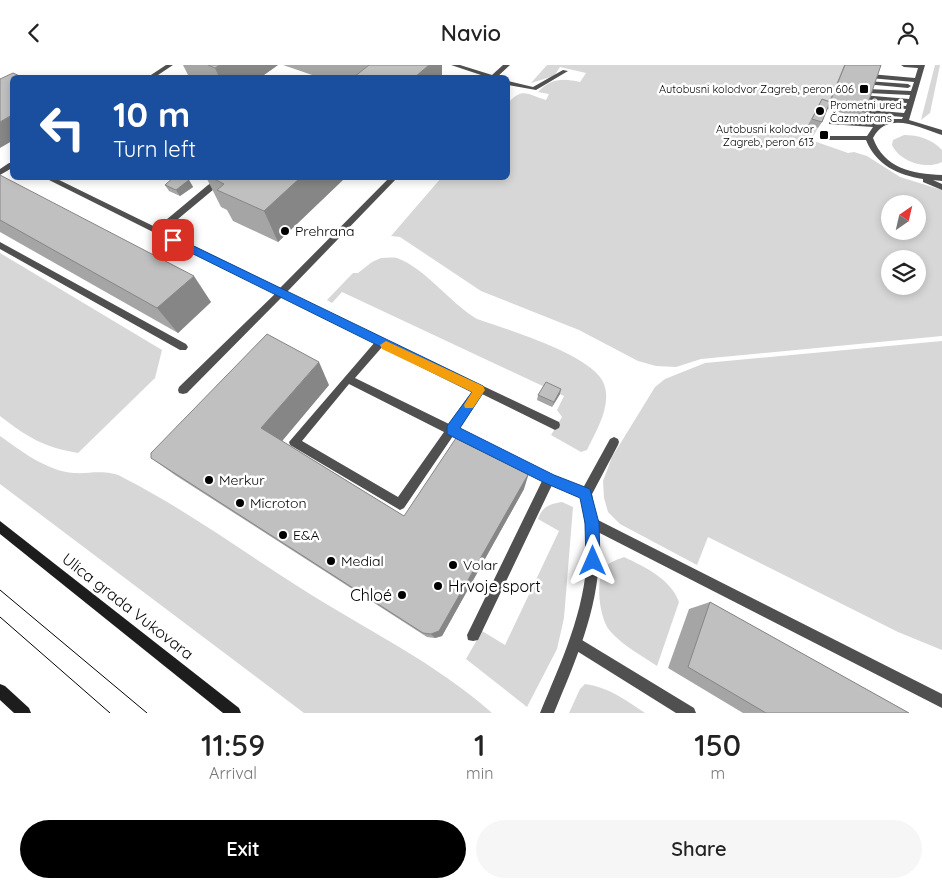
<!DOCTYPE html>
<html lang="en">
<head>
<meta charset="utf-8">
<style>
  body { margin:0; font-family:Quicksand,sans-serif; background:#f6f6f6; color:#222; height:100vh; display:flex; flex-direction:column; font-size:19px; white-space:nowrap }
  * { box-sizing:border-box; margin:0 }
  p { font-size:16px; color:#767676 }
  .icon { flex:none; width:28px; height:28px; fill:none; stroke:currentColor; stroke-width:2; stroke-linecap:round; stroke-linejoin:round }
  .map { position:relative; height:648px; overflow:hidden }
  .sheet { display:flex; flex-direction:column; background:#fff; flex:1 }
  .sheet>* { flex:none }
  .hud { position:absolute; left:10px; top:10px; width:500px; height:105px; border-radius:8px; box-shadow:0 2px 8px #0003; background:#1a4fa0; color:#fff; overflow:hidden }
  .needle { width:32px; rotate:34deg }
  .tools { position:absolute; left:881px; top:130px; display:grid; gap:10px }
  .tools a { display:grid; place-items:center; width:45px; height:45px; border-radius:50%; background:#fff; box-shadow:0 2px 8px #0003; font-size:25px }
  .pin { position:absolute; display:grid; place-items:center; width:42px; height:42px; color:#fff; margin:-21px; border-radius:10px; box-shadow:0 2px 8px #0006 }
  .me { position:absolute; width:55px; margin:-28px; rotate:0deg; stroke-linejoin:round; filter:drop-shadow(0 0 4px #0008) }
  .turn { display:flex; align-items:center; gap:18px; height:105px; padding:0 20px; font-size:22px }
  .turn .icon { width:65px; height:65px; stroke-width:2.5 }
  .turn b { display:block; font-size:35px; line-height:42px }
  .eta { display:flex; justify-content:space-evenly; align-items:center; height:85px; text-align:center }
  .eta b { font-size:30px; font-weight:600; line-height:35px }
  .primary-button { display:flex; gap:10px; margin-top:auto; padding:10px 20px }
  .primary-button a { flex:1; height:58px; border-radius:30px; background:#000; color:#fff; font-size:20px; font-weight:600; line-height:58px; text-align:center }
  .primary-button a+a { background:#f6f6f6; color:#222 }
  header { display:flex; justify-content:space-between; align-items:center; height:65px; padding:0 20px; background:#fff; font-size:22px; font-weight:600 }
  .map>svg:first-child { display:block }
  .green { fill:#d7d7d7; fill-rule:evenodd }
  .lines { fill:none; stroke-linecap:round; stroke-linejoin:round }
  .service { fill:#505050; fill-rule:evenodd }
  .minor { fill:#505050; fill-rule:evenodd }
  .tertiary { fill:#505050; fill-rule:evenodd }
  .secondary { fill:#1d1d1d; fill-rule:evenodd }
  .tram { stroke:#000; stroke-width:1 }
  .wall { fill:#a5a5a5 }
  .shaded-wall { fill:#868686 }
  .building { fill:#c0c0c0; stroke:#868686 }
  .route { fill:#1a73e8; stroke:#114b97 }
  .slow { fill:#f59e0b }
  .poi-dot { fill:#000; stroke:#fff; stroke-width:2 }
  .labels { text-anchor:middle; stroke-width:5; stroke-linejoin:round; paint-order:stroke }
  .far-poi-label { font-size:11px; fill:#000; stroke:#fff; text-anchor:end }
  .poi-label { font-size:14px; fill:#000; stroke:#fff; text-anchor:start }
  .near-poi-label { font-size:16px; fill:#000; stroke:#fff; text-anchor:start }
  .near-street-label { font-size:16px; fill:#000; stroke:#fff }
</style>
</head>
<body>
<header><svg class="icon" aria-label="back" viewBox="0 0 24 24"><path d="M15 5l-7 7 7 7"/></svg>Navio<svg class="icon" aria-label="person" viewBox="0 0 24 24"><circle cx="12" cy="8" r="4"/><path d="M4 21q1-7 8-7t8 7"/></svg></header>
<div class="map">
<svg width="942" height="648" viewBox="0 0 942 648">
  <rect width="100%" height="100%" fill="#fff"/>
  <g class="green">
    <path d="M 547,0 L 844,0 L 826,43 L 809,60 L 818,63 L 811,75 L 848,88 L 854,87 L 867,91 L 900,112 L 942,125 L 942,271 L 701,294 L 676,302 L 656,301 L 638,296 L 579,265 L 481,226 L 400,172 L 391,171 L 441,113 L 508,112 L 508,38 C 522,22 527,29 546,35 L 549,29 L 538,27 C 550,13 564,13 580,17 L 586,8 L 560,2 L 554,11 L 531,18 ZM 890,139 L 918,139 L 918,166 L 890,166 ZM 890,194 L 918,194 L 918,221 L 890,221 Z"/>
    <path d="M 935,0 L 940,0 L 930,48 L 921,55 Z"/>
    <path d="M 904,70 C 918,70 932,74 942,85 L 942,97 C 926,105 900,97 892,80 L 893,75 Z"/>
    <path d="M 0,188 L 162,285 L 155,313 L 78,388 C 43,382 27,372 0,351 Z"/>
    <path d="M 381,193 C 386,193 392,192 397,193 C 425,203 450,238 477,254 C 506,264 594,290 604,319 C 612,341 596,366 587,385 L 581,387 L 551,370 L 562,352 L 557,345 L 564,331 L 342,227 L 332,238 L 327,235 L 353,208 L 358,208 L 372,197 Z"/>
    <path d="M 942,276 L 942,585 L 898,567 L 708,472 L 697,500 L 620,459 L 608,447 L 604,433 L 603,416 L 612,392 L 655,322 L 665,314 L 705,298 Z"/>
    <path d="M 0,371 C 21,386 47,406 74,408 C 89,409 107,404 122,412 C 185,444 242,486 302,524 C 365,564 436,598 492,648 L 304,648 L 0,419 Z"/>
    <path d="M 562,437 L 573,442 L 564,553 L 557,584 L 527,642 L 466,594 L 482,566 L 505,580 L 559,466 L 538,454 C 542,442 549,439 562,437 Z"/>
    <path d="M 624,492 C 645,502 671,514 679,537 L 657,601 C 641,590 623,581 610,566 C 600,554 596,522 602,507 C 606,498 616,495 624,492 Z"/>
    <path d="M 585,619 C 608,622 626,635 645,648 L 569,648 L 580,624 Z"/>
  </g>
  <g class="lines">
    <g class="service">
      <path d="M 901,0 L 925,0 L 909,55 L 942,65 L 942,70 C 919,63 888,45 873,73 C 884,103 912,109 942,110 L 942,116 L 933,115 L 942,119 L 942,125 L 923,117 L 923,114 C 898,110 876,100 866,75 L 824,75 L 820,73 L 824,71 L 867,71 L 873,62 L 829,59 L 829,57 L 831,56 L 878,58 L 891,54 L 902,54 L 903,52 L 857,48 L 854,46 L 857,44 L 904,48 L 906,44 L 860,41 L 857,39 L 860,37 L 906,41 L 907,38 L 862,34 L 859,32 L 862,30 L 909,34 L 910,30 L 868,28 L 865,26 L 868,24 L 911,26 L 914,17 L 870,13 L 867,11 L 870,9 L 915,13 L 918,3 L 904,2 Z"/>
      <path d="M 563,5 L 568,6 L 536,25 L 508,20 L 508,16 L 533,22 Z"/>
      <path d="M 867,16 L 908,19 L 911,21 L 908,23 L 865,19 L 865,17 Z"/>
      <path d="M 221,112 L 230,112 L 214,124 L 160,169 L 154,169 L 154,165 L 208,120 Z"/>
      <path d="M 0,177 L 186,279 L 188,282 L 186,285 L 180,285 L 0,184 Z"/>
      <path d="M 281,225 L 559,357 L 560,360 L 559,363 L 555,365 L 482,329 L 458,364 L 553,410 L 583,423 L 610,374 L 614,372 L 618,374 L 619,377 L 618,380 L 590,433 L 586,434 L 552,420 L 478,575 L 473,576 L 468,575 L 467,570 L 542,416 L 453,371 L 404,443 L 400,445 L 290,380 L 289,377 L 375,277 L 282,232 L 187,328 L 183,329 L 179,328 L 178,325 L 179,322 L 278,226 ZM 383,281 L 473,325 L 449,359 L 355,313 ZM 349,319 L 444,367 L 398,432 L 302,376 Z"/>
      <path d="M 592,452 L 942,629 L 942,643 L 588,462 L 586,458 L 588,454 Z"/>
      <path d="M 577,572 L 694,643 L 696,648 L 676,648 L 572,583 L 571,578 L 572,573 Z"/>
    </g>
    <g class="minor">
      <path d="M 451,0 L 460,0 L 492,10 L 503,0 L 510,0 L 497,12 L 487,12 Z"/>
      <path d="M 43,112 L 53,112 L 280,223 L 390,112 L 398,112 L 284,230 L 281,231 Z"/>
      <path d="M 586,424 L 590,425 L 592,429 C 595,449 599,469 599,490 C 598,546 575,597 554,648 L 540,648 C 561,597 585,547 587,490 C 587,470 584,449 580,429 L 582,425 Z"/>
    </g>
    <g class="tertiary">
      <path d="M 166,0 L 173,0 L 155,12 L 148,12 Z"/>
      <path d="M 9,98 L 12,98 L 12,103 L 0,110 L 0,104 Z"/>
    </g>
    <g class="secondary">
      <path d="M 0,456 L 239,643 L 241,648 L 223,648 L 0,469 Z"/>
      <path d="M 0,619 L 5,621 L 29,643 L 31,648 L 14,648 L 0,635 Z"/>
    </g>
    <g class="tram">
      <path d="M 0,525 L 147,648"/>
      <path d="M 0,552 L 110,648"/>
    </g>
  </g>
  <g class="wall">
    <path d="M 183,0 L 278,0 L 261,12 L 189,12 Z"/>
    <path d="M 283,0 L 442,0 L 442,12 L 318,12 Z"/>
    <path d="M 844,0 L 881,0 L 865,47 L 861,53 L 827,44 L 822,57 L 818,63 L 808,60 L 822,34 L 829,36 Z"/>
    <path d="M 0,110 L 211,237 L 178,268 L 0,167 Z"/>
    <path d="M 206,112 L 346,112 L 278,177 L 233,156 L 227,145 L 221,142 Z"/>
    <path d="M 189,115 L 193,122 L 180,131 L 169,126 L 165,120 Z"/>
    <path d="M 329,320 L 282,376 L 404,451 L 524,424 L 442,571 L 435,573 L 427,572 L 175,410 L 151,393 Z"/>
    <path d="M 560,329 L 552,342 L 537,335 L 538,330 Z"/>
    <path d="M 710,537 L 909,648 L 743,648 L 668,603 L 689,544 Z"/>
  </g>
  <g class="shaded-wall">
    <path d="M 220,0 L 278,0 L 261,12 L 219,12 L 215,3 Z"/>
    <path d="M 429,0 L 442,0 L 442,12 L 415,12 Z"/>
    <path d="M 12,50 L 12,76 L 0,83 L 0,57 Z"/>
    <path d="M 301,112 L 346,112 L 278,177 L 264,146 Z"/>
    <path d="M 189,115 L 193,122 L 180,131 L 176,125 Z"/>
    <path d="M 194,211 L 211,237 L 178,268 L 157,243 Z"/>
    <path d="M 319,297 L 329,320 L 277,382 L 261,363 Z"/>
    <path d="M 561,324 L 560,329 L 552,342 L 554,337 Z"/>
    <path d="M 529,408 L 524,424 L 442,571 L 435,573 L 431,569 Z"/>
  </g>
  <g class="building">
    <path d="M 208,0 L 220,0 L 215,3 Z"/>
    <path d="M 369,0 L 429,0 L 415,12 L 354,12 Z"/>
    <path d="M 845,0 L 881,0 L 865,47 L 830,37 L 822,57 L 812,54 L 822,34 L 830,37 Z"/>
    <path d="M 13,8 L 22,12 L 12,12 L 12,50 L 0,57 L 0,14 Z"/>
    <path d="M 0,110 L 194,211 L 157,243 L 0,155 Z"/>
    <path d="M 174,112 L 183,112 L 189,115 L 176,125 L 165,120 Z"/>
    <path d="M 210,112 L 301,112 L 264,146 L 217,125 L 224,119 Z"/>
    <path d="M 267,269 L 319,297 L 261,363 L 404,451 L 458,370 L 529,408 L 439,566 L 431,569 L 423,568 L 151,393 L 151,388 Z"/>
    <path d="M 546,317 L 561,324 L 554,337 L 538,330 Z"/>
    <path d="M 710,537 L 909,648 L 766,648 L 688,602 Z"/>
  </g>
  <path class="route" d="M 173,171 L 483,321 L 483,328 L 460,363 L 554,410 L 590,424 L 599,458 L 600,496 L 598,501 L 593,503 L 588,501 L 586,496 L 585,458 L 580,433 L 545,418 L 447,369 L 447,361 L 472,327 L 169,177 L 168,175 Z"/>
  <path class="slow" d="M 386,276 L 483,321 L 485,325 L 473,343 L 465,343 L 464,340 L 472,327 L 382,284 L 380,280 Z"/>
  <g class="poi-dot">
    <rect x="859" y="19" width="10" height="10" rx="2.5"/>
    <circle cx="820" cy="46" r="5"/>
    <rect x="819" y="65" width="10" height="10" rx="2.5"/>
    <circle cx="285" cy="166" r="5"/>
    <circle cx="209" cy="415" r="5"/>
    <circle cx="240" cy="438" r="5"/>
    <circle cx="283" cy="470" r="5"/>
    <circle cx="331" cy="496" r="5"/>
    <circle cx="453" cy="500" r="5"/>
    <circle cx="438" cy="521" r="5"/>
    <circle cx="402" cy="530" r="5"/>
  </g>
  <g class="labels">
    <g class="far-poi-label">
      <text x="854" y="28">Autobusni kolodvor Zagreb, peron 606</text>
      <text x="830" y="44" text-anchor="start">Prometni ured<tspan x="830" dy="13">Čazmatrans</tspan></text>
      <text x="814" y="68">Autobusni kolodvor<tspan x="814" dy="13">Zagreb, peron 613</tspan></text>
    </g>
    <g class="poi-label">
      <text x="295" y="171">Prehrana</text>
      <text x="219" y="420">Merkur</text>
      <text x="250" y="443">Microton</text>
      <text x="293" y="475">E&amp;A</text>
      <text x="341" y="501">Medial</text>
      <text x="463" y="505">Volar</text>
    </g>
    <g class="near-poi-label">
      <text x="448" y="527">Hrvoje sport</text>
      <text x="392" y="536" text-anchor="end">Chloé</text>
    </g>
    <g class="near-street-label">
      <text transform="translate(128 541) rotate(38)" y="6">Ulica grada Vukovara</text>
    </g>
  </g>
</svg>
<div class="tools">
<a><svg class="needle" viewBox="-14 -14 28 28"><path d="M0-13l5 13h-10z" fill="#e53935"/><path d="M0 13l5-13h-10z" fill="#767676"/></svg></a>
<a><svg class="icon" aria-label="layers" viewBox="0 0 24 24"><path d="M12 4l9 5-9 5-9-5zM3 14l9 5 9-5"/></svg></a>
</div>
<div class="pin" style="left:173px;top:175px;background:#d93025"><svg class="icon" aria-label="arrive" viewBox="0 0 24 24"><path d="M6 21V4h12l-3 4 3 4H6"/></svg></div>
<svg class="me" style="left:593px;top:496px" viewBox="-20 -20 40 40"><path d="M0-17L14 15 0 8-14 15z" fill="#1a73e8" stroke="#fff" stroke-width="4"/></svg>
<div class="hud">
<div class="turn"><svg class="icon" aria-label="left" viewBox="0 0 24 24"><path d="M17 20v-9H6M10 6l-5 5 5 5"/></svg><div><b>10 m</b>Turn left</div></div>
</div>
</div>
<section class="sheet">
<div class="eta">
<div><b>11:59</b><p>Arrival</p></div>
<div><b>1</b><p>min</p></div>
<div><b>150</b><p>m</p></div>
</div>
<div class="primary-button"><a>Exit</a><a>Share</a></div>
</section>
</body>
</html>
